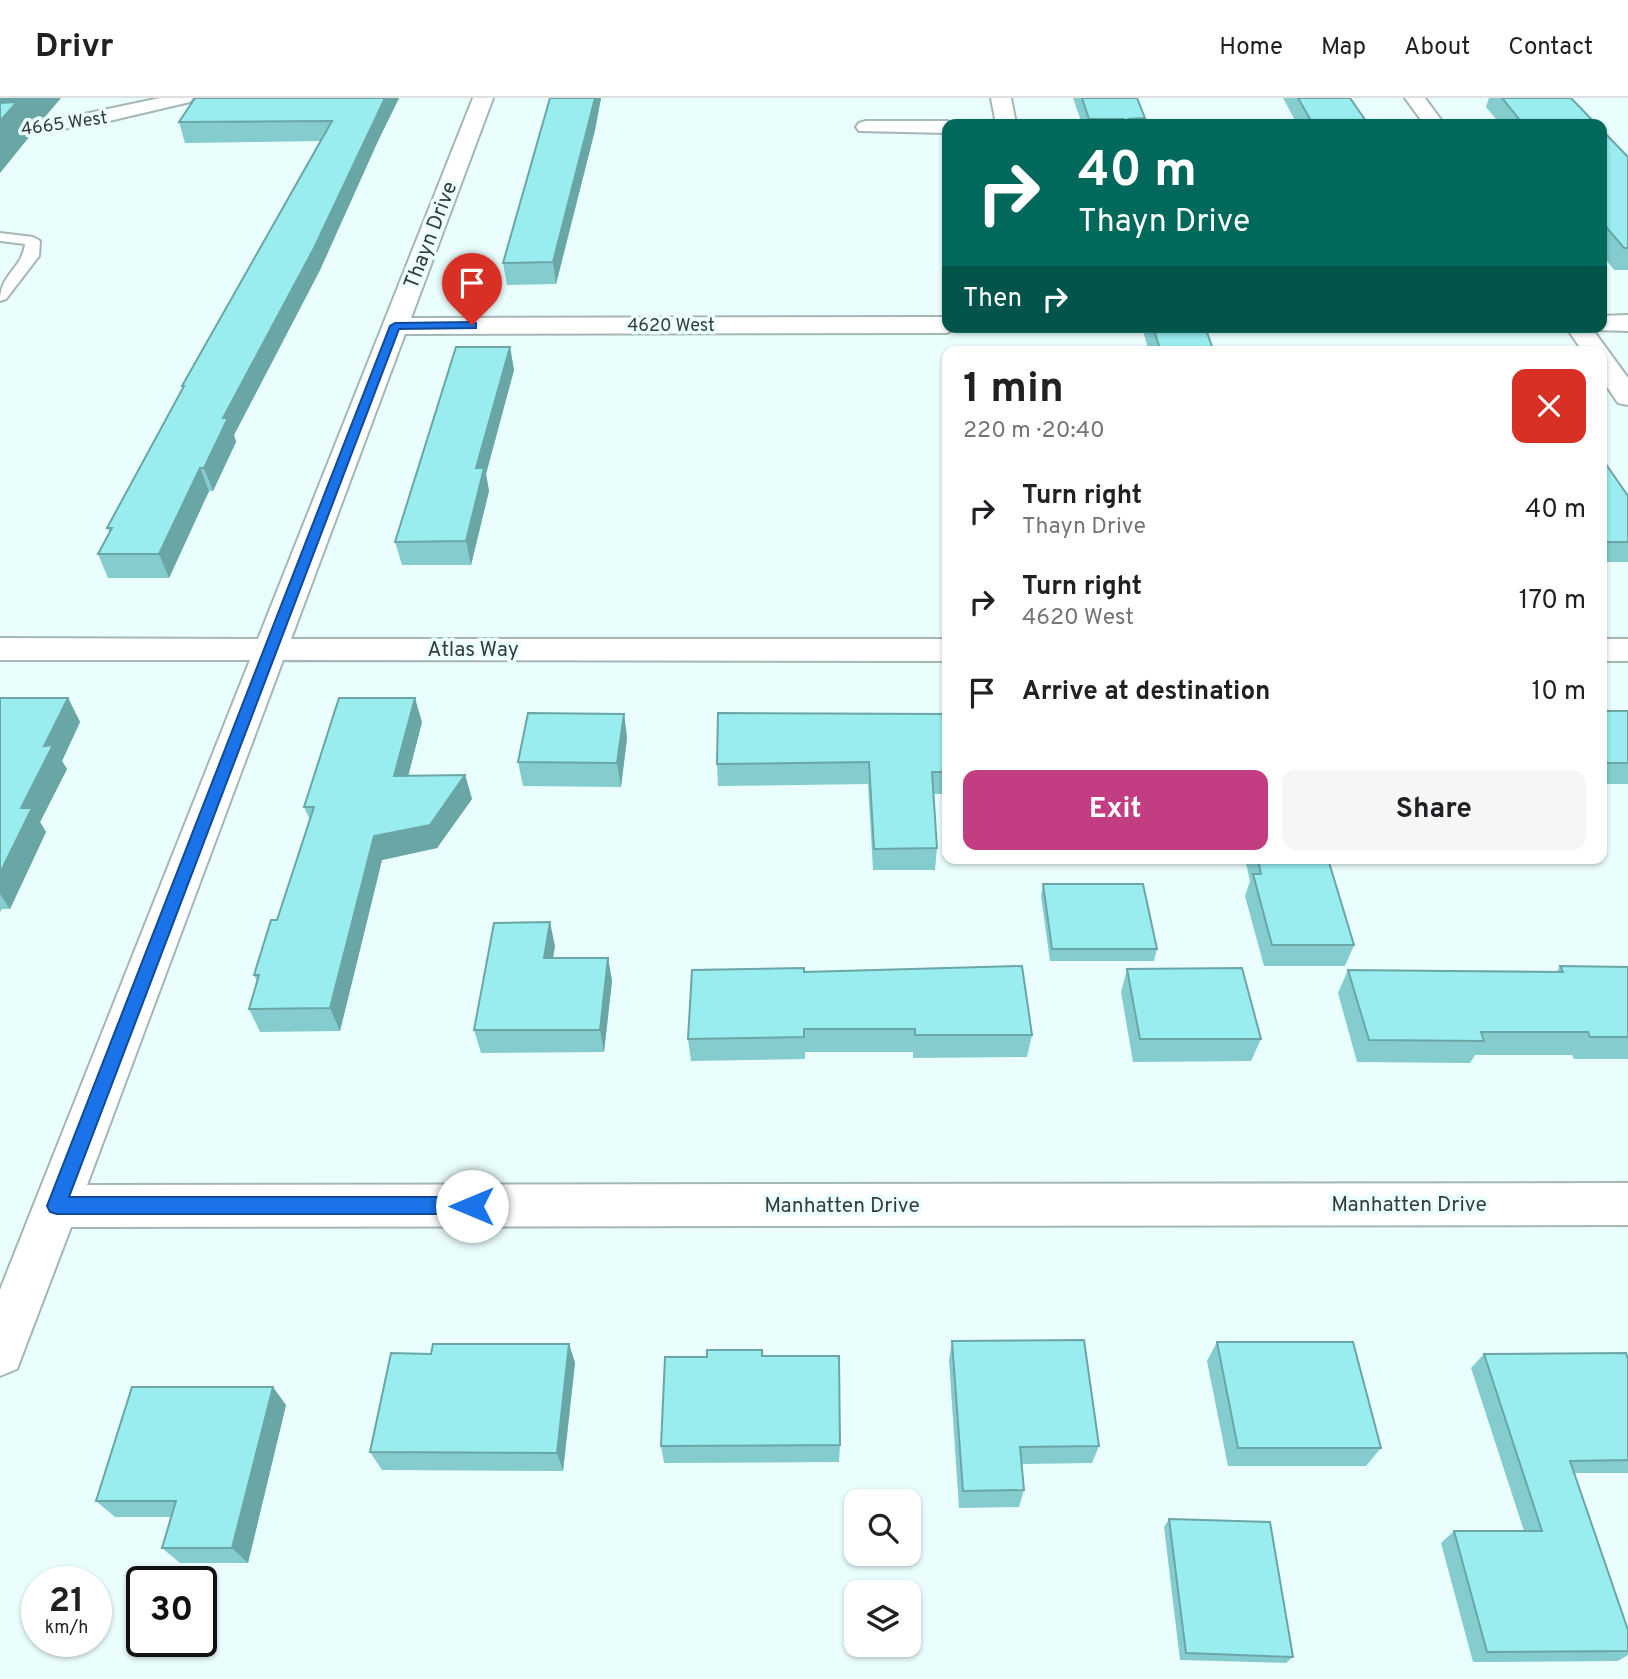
<!DOCTYPE html>
<html lang="en">
<head>
<meta charset="utf-8">
<style>
  body { margin:0; font-family:Overpass,sans-serif; background:#f6f6f6; color:#202124; height:100vh; display:flex; flex-direction:column; font-size:26px; white-space:nowrap }
  * { box-sizing:border-box; margin:0 }
  p { font-size:23px; color:#757577 }
  .icon { flex:none; width:38px; height:38px; fill:none; stroke:currentColor; stroke-width:2; stroke-linecap:round; stroke-linejoin:round }
  .map { position:relative; flex:1; overflow:hidden }
  .drawer { position:absolute; left:942px; top:248px; width:665px; height:518px; display:flex; flex-direction:column; background:#fff; border-radius:14px; box-shadow:0 2px 5px #0004 }
  .drawer>* { flex:none }
  .hud { position:absolute; left:942px; top:21px; width:665px; height:214px; border-radius:14px; box-shadow:0 2px 5px #0004; background:#00695c; color:#fff; overflow:hidden }
  .fabs { position:absolute; left:844px; top:1391px; display:grid; gap:14px }
  .fabs a { display:grid; place-items:center; width:77px; height:77px; border-radius:14px; background:#fff; box-shadow:0 2px 5px #0004; font-size:35px }
  .speed { position:absolute; left:21px; top:1468px; display:flex; gap:14px; font-size:35px; font-weight:700; text-align:center }
  .speed>* { display:grid; place-content:center; width:91px; height:91px; border-radius:50%; background:#fff; box-shadow:0 2px 5px #0004; line-height:1 }
  .speed small { font-size:18px; font-weight:400 }
  .speed .limit { border:4px solid #111; border-radius:10px; background:#fff; color:#111 }
  .pin { position:absolute; display:grid; place-items:center; width:60px; height:60px; color:#fff; margin:-72px -30px; border-radius:50% 50% 50% 0; rotate:-45deg; box-shadow:0 0 7px #0007 }
  .pin .icon { rotate:45deg }
  .me { position:absolute; width:77px; margin:-38px; rotate:270deg; stroke-linejoin:round; filter:drop-shadow(0 0 5px #0008) }
  .turn { display:flex; align-items:center; gap:24px; height:147px; padding:0 21px; font-size:32px }
  .turn .icon { width:91px; height:91px; stroke-width:2.5 }
  .turn b { display:block; font-size:49px; line-height:60px }
  .then { display:flex; align-items:center; height:66px; padding:0 21px; background:#0003; gap:14px; font-size:26px }
  .round { display:grid; place-items:center; flex:none; width:74px; height:74px; border-radius:14px; background:#f6f6f6 }
  .head { display:flex; align-items:center; justify-content:space-between; height:119px; padding:0 21px }
  h1 { font-size:42px; font-weight:700; line-height:52px }
  .button { display:flex; gap:14px; margin-top:auto; padding:14px 21px }
  .button a { flex:1; height:80px; border-radius:14px; background:#c23d81; color:#fff; font-size:28px; font-weight:700; line-height:80px; text-align:center }
  .button a+a { background:#f6f6f6; color:#202124 }
  ul { padding:0; list-style:none }
  li { display:flex; align-items:center; gap:21px; height:91px; padding:0 21px }
  li div { flex:1 }
  li b { display:block; font-size:26px }
  li em { font-style:normal }
  header { display:flex; align-items:center; gap:42px; box-sizing:border-box; height:98px; padding:0 35px; background:#fff; border-bottom:2px solid #e0e0e0 }
  header strong { font-size:33px }
  nav { display:flex; gap:38px; margin-inline-start:auto; font-size:24px }
  .map>svg:first-child { display:block }
  .lines { fill:none; stroke-linecap:round; stroke-linejoin:round }
  .lane-casing { stroke:#a4b6b6; stroke-width:4 }
  .street-casing { stroke:#a4b6b6; stroke-width:4 }
  .lane { fill:#fff; fill-rule:evenodd }
  .street { fill:#fff; fill-rule:evenodd }
  .wall { fill:#84ccce }
  .shaded-wall { fill:#6ba6a7 }
  .building { fill:#99edef; stroke:#6ba6a7; stroke-width:2 }
  .route { fill:#1a73e8; stroke:#114b97; stroke-width:2 }
  .labels { text-anchor:middle; stroke-width:7; stroke-linejoin:round; paint-order:stroke }
  .far-street-label { font-size:18px; fill:#363d3d; stroke:#ebfefe }
  .street-label { font-size:21px; fill:#363d3d; stroke:#ebfefe }
</style>
</head>
<body>
<header>
<strong>Drivr</strong>
<nav><a>Home</a><a>Map</a><a>About</a><a>Contact</a></nav>
</header>
<div class="map">
<svg width="1628" height="1581" viewBox="0 0 1628 1581">
  <rect width="100%" height="100%" fill="#ebfefe"/>
  <g class="lines">
    <g class="lane-casing">
      <path id="lane" d="M 0,135 L 33,139 L 40,143 L 39,158 L 6,201 L 0,203 C 0,176 22,171 25,146 L 0,143 Z"/>
    </g>
    <g class="street-casing">
      <g id="street">
        <path d="M 160,0 L 193,0 L 190,4 L 92,27 L 0,39 L 0,27 L 70,19 Z"/>
        <path d="M 473,0 L 493,0 L 411,220 L 947,219 L 947,229 L 958,229 L 947,235 L 405,236 L 291,541 L 947,541 L 947,563 L 283,562 L 87,1087 L 1628,1085 L 1628,1127 L 71,1129 L 17,1271 L 0,1278 L 0,1192 L 250,562 L 0,562 L 0,540 L 258,541 Z"/>
        <path d="M 991,0 L 1011,0 L 1016,26 L 996,26 Z"/>
        <path d="M 1405,0 L 1425,0 L 1444,26 L 1424,26 Z"/>
        <path d="M 866,23 L 947,23 L 955,26 L 947,26 L 947,35 L 859,33 L 856,29 L 859,25 Z"/>
        <path d="M 1628,217 L 1628,233 L 1593,232 L 1628,280 L 1628,307 L 1618,305 L 1601,280 L 1601,254 L 1583,254 L 1566,229 L 1601,229 L 1601,218 Z"/>
        <rect x="1601" y="541" width="27" height="22"/>
      </g>
    </g>
    <use href="#lane" class="lane"/>
    <use href="#street" class="street"/>
  </g>
  <g class="wall">
    <path d="M 399,0 L 378,43 L 320,172 L 234,337 L 236,344 L 213,393 L 209,393 L 169,480 L 108,480 L 98,456 L 110,434 L 107,430 L 183,291 L 182,288 L 320,43 L 185,45 L 179,24 Z"/>
    <path d="M 550,0 L 601,0 L 595,32 L 556,186 L 507,187 L 503,165 Z"/>
    <path d="M 1073,0 L 1137,0 L 1145,20 L 1144,26 L 1082,26 Z"/>
    <path d="M 1275,0 L 1350,0 L 1368,26 L 1297,26 L 1283,0 Z"/>
    <path d="M 1489,0 L 1571,0 L 1596,26 L 1500,26 L 1486,9 Z"/>
    <path d="M 1601,31 L 1628,59 L 1628,172 L 1614,172 L 1601,155 Z"/>
    <path d="M 1142,229 L 1205,229 L 1214,254 L 1149,254 Z"/>
    <path d="M 510,249 L 514,272 L 486,376 L 489,393 L 471,467 L 402,467 L 395,444 Z"/>
    <path d="M 1601,359 L 1628,398 L 1628,464 L 1601,464 Z"/>
    <path d="M 0,600 L 68,600 L 80,624 L 62,663 L 67,671 L 40,724 L 46,734 L 10,811 L 2,811 L 0,814 Z"/>
    <rect x="1601" y="613" width="27" height="73"/>
    <path d="M 624,616 L 627,640 L 621,689 L 523,688 L 518,664 Z"/>
    <path d="M 947,616 L 947,696 L 933,696 L 937,750 L 935,772 L 873,772 L 868,686 L 718,688 L 717,666 Z"/>
    <path d="M 422,624 L 408,678 L 465,677 L 472,701 L 437,750 L 382,762 L 340,933 L 260,934 L 249,911 L 257,883 L 254,877 L 277,822 L 310,722 L 304,709 Z"/>
    <path d="M 1245,761 L 1328,761 L 1354,847 L 1345,868 L 1264,868 L 1245,798 L 1250,783 Z"/>
    <path d="M 1043,786 L 1157,851 L 1154,863 L 1050,863 L 1041,798 Z"/>
    <path d="M 555,848 L 553,860 L 608,860 L 612,883 L 604,954 L 481,955 L 474,932 Z"/>
    <path d="M 1560,868 L 1628,869 L 1628,961 L 1574,961 L 1572,957 L 1475,957 L 1470,965 L 1357,964 L 1338,895 L 1348,872 L 1557,873 Z"/>
    <path d="M 1127,871 L 1261,941 L 1251,963 L 1133,964 L 1121,894 Z"/>
    <path d="M 804,874 L 1032,937 L 1027,959 L 913,960 L 913,954 L 805,954 L 805,961 L 691,963 L 688,941 Z"/>
    <path d="M 952,1243 L 1099,1348 L 1092,1365 L 1022,1366 L 1024,1392 L 1019,1409 L 959,1410 L 949,1262 Z"/>
    <path d="M 1217,1244 L 1381,1350 L 1366,1368 L 1228,1368 L 1207,1263 Z"/>
    <path d="M 569,1246 L 575,1265 L 563,1373 L 382,1372 L 370,1354 L 431,1256 Z"/>
    <path d="M 1484,1256 L 1628,1261 L 1628,1375 L 1574,1375 L 1628,1532 L 1628,1557 L 1618,1563 L 1473,1564 L 1441,1445 L 1454,1433 L 1524,1433 L 1471,1270 Z"/>
    <path d="M 762,1258 L 840,1347 L 839,1364 L 664,1365 L 661,1348 Z"/>
    <path d="M 286,1307 L 248,1465 L 180,1465 L 162,1450 L 171,1419 L 115,1419 L 96,1403 Z"/>
    <path d="M 1169,1421 L 1293,1559 L 1286,1565 L 1180,1562 L 1164,1429 Z"/>
  </g>
  <g class="shaded-wall">
    <path d="M 0,0 L 61,0 L 45,19 L 24,22 L 30,38 L 0,75 Z"/>
    <path d="M 385,0 L 399,0 L 378,43 L 320,172 L 234,337 L 236,344 L 213,393 L 204,370 L 223,320 Z"/>
    <path d="M 595,0 L 601,0 L 595,32 L 556,186 L 553,164 Z"/>
    <path d="M 510,249 L 514,272 L 486,376 L 489,393 L 471,467 L 466,443 L 476,370 Z"/>
    <path d="M 200,370 L 209,393 L 169,480 L 159,456 Z"/>
    <path d="M 68,600 L 80,624 L 62,663 L 67,671 L 40,724 L 46,734 L 10,811 L 0,796 L 0,775 L 21,710 L 44,648 Z"/>
    <path d="M 415,600 L 422,624 L 402,702 L 394,678 Z"/>
    <path d="M 624,616 L 627,640 L 621,689 L 617,665 Z"/>
    <path d="M 465,677 L 472,701 L 437,750 L 382,762 L 340,933 L 330,910 L 374,738 Z"/>
    <path d="M 550,824 L 555,848 L 549,883 L 544,860 Z"/>
    <path d="M 608,860 L 612,883 L 604,954 L 600,932 Z"/>
    <path d="M 569,1246 L 575,1265 L 563,1373 L 557,1355 Z"/>
    <path d="M 273,1289 L 286,1307 L 248,1465 L 232,1450 Z"/>
  </g>
  <g class="building">
    <path d="M 195,0 L 385,0 L 314,150 L 223,320 L 228,320 L 204,370 L 200,370 L 159,456 L 98,456 L 112,430 L 107,430 L 184,288 L 182,288 L 332,23 L 179,24 Z"/>
    <path d="M 550,0 L 595,0 L 553,164 L 503,165 Z"/>
    <path d="M 1082,0 L 1137,0 L 1145,20 L 1129,21 L 1131,26 L 1107,26 L 1124,21 L 1089,21 Z"/>
    <path d="M 1298,0 L 1350,0 L 1368,26 L 1313,26 Z"/>
    <path d="M 1502,0 L 1571,0 L 1596,26 L 1523,26 Z"/>
    <path d="M 17,4 L 0,23 L 0,5 Z"/>
    <path d="M 1601,31 L 1628,59 L 1628,150 L 1624,150 L 1601,123 Z"/>
    <path d="M 1153,229 L 1205,229 L 1214,254 L 1161,254 Z"/>
    <path d="M 456,249 L 510,249 L 476,370 L 484,370 L 466,443 L 395,444 Z"/>
    <path d="M 1056,251 L 1113,251 L 1114,254 L 1057,254 Z"/>
    <path d="M 1520,252 L 1520,254 L 1264,253 Z"/>
    <path d="M 1601,359 L 1628,398 L 1628,444 L 1601,444 Z"/>
    <path d="M 0,600 L 68,600 L 44,648 L 53,647 L 21,710 L 32,710 L 0,775 Z"/>
    <path d="M 339,600 L 415,600 L 394,678 L 465,677 L 430,727 L 374,738 L 330,910 L 249,911 L 259,877 L 254,877 L 271,822 L 277,822 L 314,709 L 304,709 Z"/>
    <rect x="1601" y="613" width="27" height="52"/>
    <path d="M 528,615 L 624,616 L 617,665 L 518,664 Z"/>
    <path d="M 718,615 L 947,616 L 947,674 L 932,674 L 937,750 L 874,751 L 869,664 L 717,666 Z"/>
    <path d="M 1258,761 L 1328,761 L 1354,847 L 1272,847 L 1253,776 L 1261,776 Z"/>
    <path d="M 1043,786 L 1143,786 L 1157,851 L 1052,851 Z"/>
    <path d="M 550,824 L 544,860 L 608,860 L 600,932 L 474,932 L 494,825 Z"/>
    <path d="M 1022,868 L 1032,937 L 915,937 L 915,931 L 804,931 L 804,939 L 688,941 L 692,872 L 804,870 L 804,874 Z"/>
    <path d="M 1560,868 L 1628,869 L 1628,939 L 1590,939 L 1588,934 L 1481,934 L 1484,943 L 1369,942 L 1348,872 L 1563,874 Z"/>
    <path d="M 1242,870 L 1261,941 L 1140,941 L 1127,871 Z"/>
    <path d="M 1084,1242 L 1099,1348 L 1020,1349 L 1024,1392 L 963,1393 L 952,1243 Z"/>
    <path d="M 1217,1244 L 1353,1244 L 1381,1350 L 1238,1350 Z"/>
    <path d="M 433,1246 L 569,1246 L 557,1355 L 370,1354 L 391,1255 L 431,1256 Z"/>
    <path d="M 707,1252 L 762,1252 L 762,1258 L 839,1258 L 840,1347 L 661,1348 L 665,1259 L 707,1259 Z"/>
    <path d="M 1626,1255 L 1628,1261 L 1628,1362 L 1570,1363 L 1628,1532 L 1628,1553 L 1487,1554 L 1454,1433 L 1542,1433 L 1484,1256 Z"/>
    <path d="M 132,1289 L 273,1289 L 232,1450 L 162,1450 L 176,1403 L 96,1403 Z"/>
    <path d="M 1169,1421 L 1270,1424 L 1293,1559 L 1186,1555 Z"/>
  </g>
  <path class="route" d="M 472,224 L 476,225 L 476,230 L 399,231 L 69,1099 L 472,1099 L 479,1102 L 481,1108 L 479,1114 L 472,1116 L 57,1116 L 50,1114 L 47,1108 L 390,228 L 395,225 Z"/>
  <g class="labels">
    <g class="far-street-label">
      <text transform="translate(64 25) rotate(-8)" y="6">4665 West</text>
      <text x="671" y="233">4620 West</text>
    </g>
    <g class="street-label">
      <text transform="translate(430 137) rotate(-69)" y="7">Thayn Drive</text>
      <text x="473" y="558">Atlas Way</text>
      <text x="1409" y="1113">Manhatten Drive</text>
      <text x="842" y="1114">Manhatten Drive</text>
    </g>
  </g>
</svg>
<div class="fabs">
<a><svg class="icon" aria-label="search" viewBox="0 0 24 24"><circle cx="10" cy="10" r="6"/><path d="M15 15l6 6"/></svg></a>
<a><svg class="icon" aria-label="layers" viewBox="0 0 24 24"><path d="M12 4l9 5-9 5-9-5zM3 14l9 5 9-5"/></svg></a>
</div>
<div class="speed"><div>21<small>km/h</small></div><div class="limit">30</div></div>
<div class="pin" style="left:472px;top:227px;background:#d93025"><svg class="icon" aria-label="arrive" viewBox="0 0 24 24"><path d="M6 21V4h12l-3 4 3 4H6"/></svg></div>
<svg class="me" style="left:472px;top:1108px" viewBox="-20 -20 40 40"><circle r="19" fill="#fff"/><path d="M0-13L10 11 0 6-10 11z" fill="#1a73e8"/></svg>
<div class="hud">
<div class="turn"><svg class="icon" aria-label="right" viewBox="0 0 24 24"><path d="M7 20v-9h11M14 6l5 5-5 5"/></svg><div><b>40 m</b>Thayn Drive</div></div>
<div class="then">Then<svg class="icon" aria-label="right" viewBox="0 0 24 24"><path d="M7 20v-9h11M14 6l5 5-5 5"/></svg></div>
</div>
<section class="drawer">
<div class="head"><div><h1>1 min</h1><p>220 m · 20:40</p></div><a class="round" style="background:#d93025;color:#fff"><svg class="icon" aria-label="close" viewBox="0 0 24 24"><path d="M6 6l12 12M18 6L6 18"/></svg></a></div>
<ul>
<li><svg class="icon" aria-label="right" viewBox="0 0 24 24"><path d="M7 20v-9h11M14 6l5 5-5 5"/></svg><div><b>Turn right</b><p>Thayn Drive</p></div><em>40 m</em></li>
<li><svg class="icon" aria-label="right" viewBox="0 0 24 24"><path d="M7 20v-9h11M14 6l5 5-5 5"/></svg><div><b>Turn right</b><p>4620 West</p></div><em>170 m</em></li>
<li><svg class="icon" aria-label="arrive" viewBox="0 0 24 24"><path d="M6 21V4h12l-3 4 3 4H6"/></svg><div><b>Arrive at destination</b></div><em>10 m</em></li>
</ul>
<div class="button"><a>Exit</a><a>Share</a></div>
</section>
</div>
</body>
</html>
